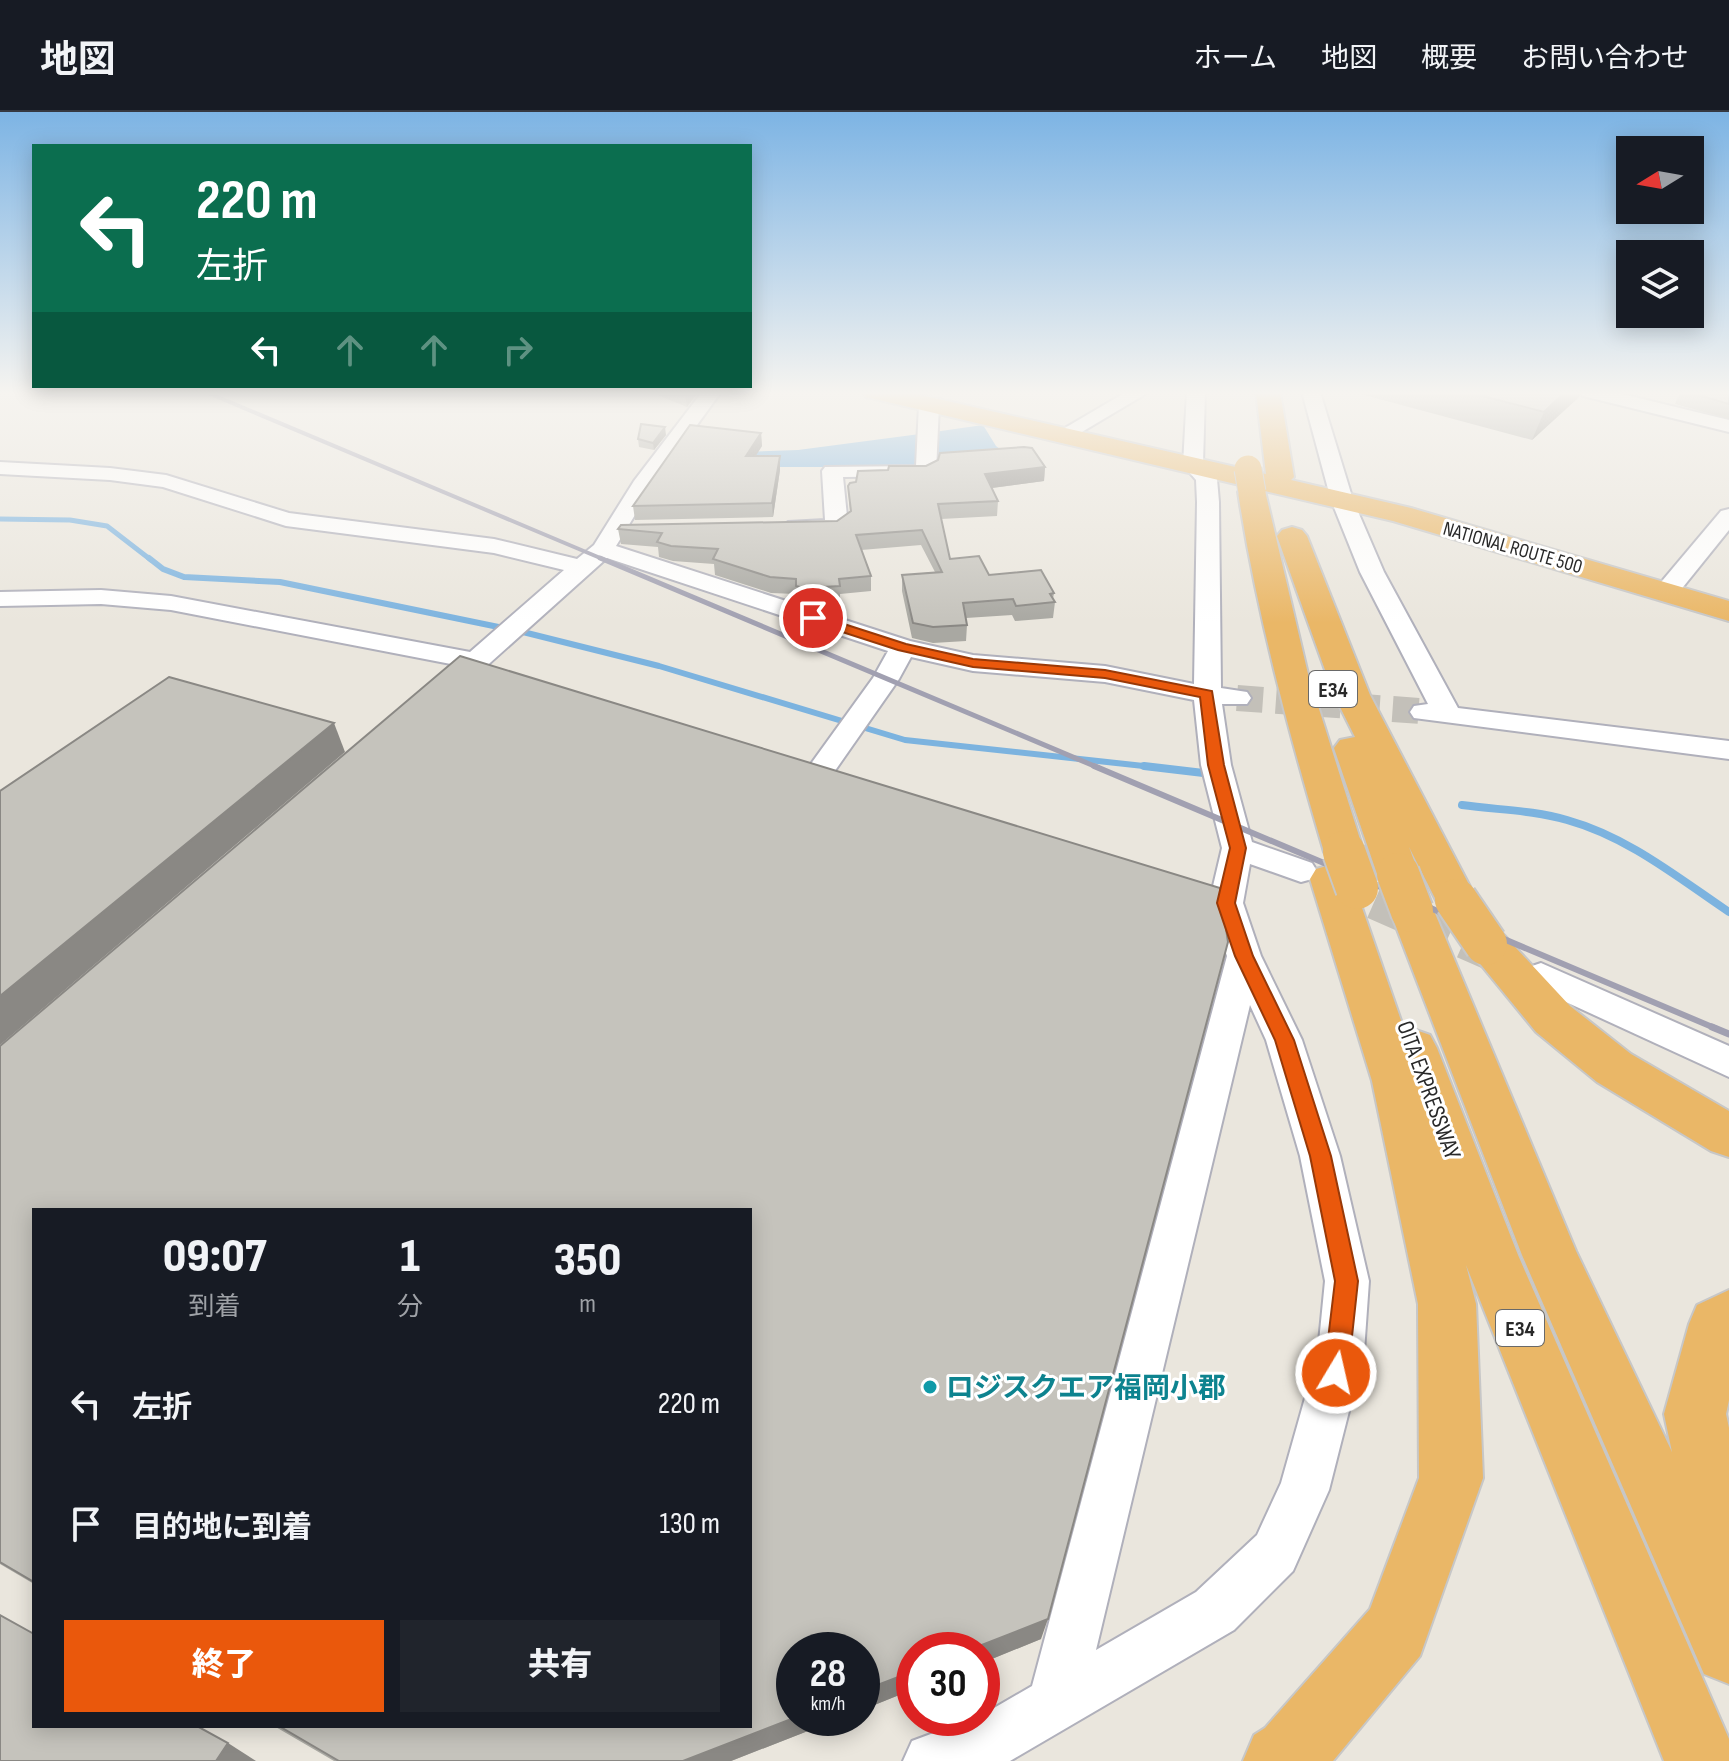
<!DOCTYPE html>
<html lang="ja">
<head>
<meta charset="utf-8">
<style>
  body { margin:0; font-family:"Sofia Sans Condensed","Noto Sans JP",sans-serif; background:#20242c; color:#f1f3f6; height:100vh; display:flex; flex-direction:column; font-size:30px; white-space:nowrap }
  * { box-sizing:border-box; margin:0 }
  p { font-size:26px; color:#9ea1a6 }
  .icon { flex:none; width:44px; height:44px; fill:none; stroke:currentColor; stroke-width:2; stroke-linecap:round; stroke-linejoin:round }
  .map { position:relative; flex:1; overflow:hidden }
  .panel { position:absolute; left:32px; top:1096px; width:720px; height:520px; display:flex; flex-direction:column; background:#171b24; border-radius:0px; box-shadow:0 4px 20px #0003 }
  .panel>* { flex:none }
  .banner { position:absolute; left:32px; top:32px; width:720px; height:244px; border-radius:0px; box-shadow:0 4px 20px #0003; background:#0b6e4f; color:#fff; overflow:hidden }
  .needle { width:52px; rotate:259deg }
  .buttons { position:absolute; left:1616px; top:24px; display:grid; gap:16px }
  .buttons a { display:grid; place-items:center; width:88px; height:88px; border-radius:0px; background:#171b24; box-shadow:0 4px 20px #0003; font-size:40px }
  .speed { position:absolute; left:776px; top:1520px; display:flex; gap:16px; font-size:40px; font-weight:700; text-align:center }
  .speed>* { display:grid; place-content:center; width:104px; height:104px; border-radius:50%; background:#171b24; box-shadow:0 4px 20px #0003; line-height:1 }
  .speed small { font-size:20px; font-weight:400 }
  .speed .limit { border:12px solid #d22; background:#fff; color:#111 }
  .pin { position:absolute; display:grid; place-items:center; width:68px; height:68px; color:#fff; margin:-34px; border:4px solid #fff; border-radius:50%; box-shadow:0 2px 8px #0007 }
  .me { position:absolute; width:88px; margin:-44px; rotate:9deg; stroke-linejoin:round; filter:drop-shadow(0 0 6px #0008) }
  .turn { display:flex; align-items:center; gap:28px; height:168px; padding:0 32px; font-size:36px }
  .turn .icon { width:104px; height:104px; stroke-width:2.5 }
  .turn b { display:block; font-size:56px; line-height:68px }
  .lanes { display:flex; align-items:center; height:76px; padding:0 32px; background:#0003; justify-content:center; gap:40px; direction:ltr }
  .lanes .off { opacity:.35 }
  .eta { display:flex; justify-content:space-evenly; align-items:center; height:136px; text-align:center }
  .eta b { font-size:48px; font-weight:800; line-height:56px }
  .button { display:flex; gap:16px; margin-top:auto; padding:16px 32px }
  .button a { flex:1; height:92px; border-radius:0px; background:#ea580c; color:#fff; font-size:32px; font-weight:800; line-height:92px; text-align:center }
  .button a+a { background:#20242c; color:#f1f3f6 }
  ul { padding:0; list-style:none }
  li { display:flex; align-items:center; gap:24px; height:120px; padding:0 32px }
  li div { flex:1 }
  li b { display:block; font-size:30px }
  li em { font-style:normal }
  header { display:flex; align-items:center; gap:48px; box-sizing:border-box; height:112px; padding:0 40px; background:#171b24; border-bottom:2px solid #363941 }
  header strong { font-size:38px }
  nav { display:flex; gap:44px; margin-inline-start:auto; font-size:28px }
  .map>svg:first-child { display:block }
  .water { fill:#7cb3df }
  .lines { fill:none; stroke-linecap:round; stroke-linejoin:round }
  .stream-far2 { stroke:#7cb3df; stroke-width:5 }
  .stream-far1 { stroke:#7cb3df; stroke-width:6 }
  .stream { stroke:#7cb3df; stroke-width:8 }
  .street-tunnel-far1 { stroke:#c3c0b9; stroke-width:26; stroke-dasharray:26 13; stroke-linecap:butt }
  .street-tunnel { stroke:#c3c0b9; stroke-width:33; stroke-dasharray:33 16; stroke-linecap:butt }
  .street-casing { stroke:#b0b0bb; stroke-width:4 }
  .highway-casing { stroke:#c7c7c7; stroke-width:4 }
  .street { fill:#fff; fill-rule:evenodd }
  .highway { fill:#eab767; fill-rule:evenodd }
  .rail-far3 { stroke:#a1a0b1; stroke-width:4 }
  .rail-far2 { stroke:#a1a0b1; stroke-width:5 }
  .rail-far1 { stroke:#a1a0b1; stroke-width:6 }
  .rail { stroke:#a1a0b1; stroke-width:7 }
  .highway-bridge-far1-casing { stroke:#c7c7c7; stroke-width:29; stroke-linecap:butt }
  .highway-bridge-casing { stroke:#c7c7c7; stroke-width:46; stroke-linecap:butt }
  .highway-bridge-far1 { stroke:#eab767; stroke-width:27 }
  .highway-bridge { stroke:#eab767; stroke-width:42 }
  .wall { fill:#a9a8a2 }
  .shaded-wall { fill:#8a8884 }
  .building { fill:#c5c3bc; stroke:#8a8884; stroke-width:2 }
  .route { fill:#ea580c; stroke:#983908; stroke-width:2 }
  .culture-dot { fill:#0f9aa8; stroke:#fff; stroke-width:3 }
  .labels { text-anchor:middle; stroke-width:6; stroke-linejoin:round; paint-order:stroke }
  .far-street-label { font-size:20px; fill:#292929; stroke:#fff }
  .shield { fill:#fff; stroke:#696969; stroke-width:2 }
  .shield-label { font-size:22px; font-weight:bold; fill:#292929 }
  .street-label { font-size:24px; fill:#292929; stroke:#fff }
  .near-culture-label { font-size:28px; font-weight:bold; fill:#0d838f; stroke:#fff; text-anchor:start }
</style>
</head>
<body>
<header>
<strong>地図</strong>
<nav><a>ホーム</a><a>地図</a><a>概要</a><a>お問い合わせ</a></nav>
</header>
<div class="map">
<svg width="1729" height="1649" viewBox="0 0 1729 1649">
  <rect width="100%" height="100%" fill="#eae6dd"/>
  <g class="water">
    <path d="M 983,313 L 996,334 L 1010,345 L 933,353 L 934,320 Z"/>
    <path d="M 920,322 L 916,355 L 762,355 L 712,341 L 798,338 Z"/>
  </g>
  <g class="lines">
    <path class="stream-far2" d="M 0,407 L 70,408 L 107,414 L 151,448"/>
    <path class="stream-far1" d="M 149,446 L 163,457 L 184,465 L 280,470 L 523,520 L 659,554 L 905,628 L 1162,656"/>
    <g class="stream">
      <path d="M 1144,654 L 1212,662"/>
      <path d="M 1462,693 C 1497,698 1533,698 1567,708 C 1628,725 1677,765 1729,800"/>
    </g>
    <path class="street-tunnel-far1" d="M 1237,586 L 1420,599"/>
    <path class="street-tunnel" d="M 1329,771 L 1500,846"/>
    <g class="street-casing">
      <g id="street">
        <path d="M 702,280 L 721,280 L 652,375 L 616,434 L 910,529 L 973,543 L 1105,554 L 1194,572 L 1197,390 L 1196,368 L 1183,353 L 1187,280 L 1205,280 L 1203,352 L 1217,367 L 1219,390 L 1221,576 L 1247,580 L 1251,586 L 1247,592 L 1222,592 L 1231,653 L 1252,730 L 1312,751 L 1317,759 L 1312,767 L 1301,770 L 1250,752 L 1243,791 L 1261,844 L 1302,928 L 1340,1044 L 1369,1169 L 1364,1240 L 1329,1378 L 1293,1459 L 1234,1518 L 1010,1649 L 903,1649 L 912,1629 L 974,1606 L 982,1606 L 982,1603 L 1032,1574 L 1227,844 L 1209,791 L 1222,736 L 1201,653 L 1194,588 L 1105,570 L 973,559 L 911,545 L 899,567 L 825,673 L 815,676 L 805,673 L 800,667 L 873,566 L 888,539 L 607,446 L 453,584 L 433,584 L 429,578 L 456,553 L 171,498 L 101,492 L 0,494 L 0,480 L 101,478 L 171,484 L 470,540 L 564,458 L 494,441 L 286,414 L 163,375 L 110,368 L 0,362 L 0,350 L 110,356 L 166,363 L 289,401 L 494,427 L 577,447 L 594,433 L 634,369 ZM 1250,893 L 1266,928 L 1300,1044 L 1325,1169 L 1318,1240 L 1281,1371 L 1257,1423 L 1196,1480 L 1096,1538 Z"/>
        <path d="M 1126,280 L 1149,280 L 1070,327 L 1056,327 L 1053,323 Z"/>
        <path d="M 1302,280 L 1320,280 L 1353,388 L 1384,460 L 1458,596 L 1729,629 L 1729,647 L 1414,606 L 1410,600 L 1414,594 L 1428,592 L 1360,460 L 1331,388 Z"/>
        <path d="M 1581,280 L 1614,280 L 1729,308 L 1729,320 L 1583,284 Z"/>
        <path d="M 929,287 L 939,293 L 936,360 L 933,364 L 843,365 L 848,414 L 845,419 L 788,420 L 785,415 L 788,410 L 825,408 L 822,359 L 825,355 L 916,354 L 919,293 Z"/>
        <path d="M 1729,397 L 1729,418 L 1675,485 L 1657,485 L 1654,480 L 1657,475 L 1721,399 Z"/>
        <path d="M 1541,851 L 1729,934 L 1729,965 L 1529,873 L 1523,864 L 1529,855 Z"/>
      </g>
    </g>
    <g class="highway-casing">
      <g id="highway">
        <path d="M 863,280 L 908,280 L 1266,362 L 1256,280 L 1280,280 L 1294,365 L 1291,368 L 1411,396 L 1729,489 L 1729,509 L 1393,409 L 1265,379 L 1308,562 L 1364,740 L 1358,750 L 1344,753 L 1330,750 L 1324,740 C 1289,621 1257,503 1238,380 L 1244,374 L 875,287 L 866,285 Z"/>
        <path d="M 1292,415 L 1302,418 L 1307,424 L 1370,583 L 1477,788 L 1471,798 L 1456,803 L 1441,798 L 1409,735 L 1419,762 L 1413,772 L 1398,776 L 1383,772 L 1377,762 L 1334,636 L 1340,628 L 1355,625 L 1334,583 L 1277,424 L 1282,418 Z"/>
        <path d="M 1331,753 L 1346,757 L 1352,767 L 1405,920 L 1413,917 L 1430,923 L 1437,936 L 1518,1143 L 1729,1627 L 1729,1649 L 1664,1649 L 1466,1153 L 1476,1192 L 1483,1366 L 1420,1544 L 1333,1649 L 1243,1649 L 1254,1623 L 1265,1616 L 1370,1497 L 1419,1366 L 1418,1192 L 1372,969 L 1310,767 L 1316,757 Z"/>
        <path d="M 1412,784 L 1427,788 L 1434,799 L 1576,1139 L 1672,1340 L 1664,1302 L 1689,1212 L 1697,1193 L 1729,1178 L 1729,1288 L 1726,1302 L 1729,1316 L 1729,1572 L 1704,1562 L 1522,1143 L 1390,799 L 1397,788 Z"/>
        <path d="M 1486,816 L 1502,821 L 1570,894 L 1631,942 L 1729,999 L 1729,1045 L 1711,1039 L 1597,970 L 1536,920 L 1464,832 L 1470,821 Z"/>
      </g>
    </g>
    <use href="#street" class="street"/>
    <use href="#highway" class="highway"/>
    <path class="rail-far3" d="M 206,280 L 605,448"/>
    <path class="rail-far2" d="M 600,446 L 1099,656"/>
    <path class="rail-far1" d="M 1094,654 L 1717,917"/>
    <path class="rail" d="M 1712,915 L 1729,922"/>
    <g class="highway-bridge-far1-casing">
      <path id="highway-bridge-far1" d="M 1248,357 L 1252,380"/>
    </g>
    <g class="highway-bridge-casing">
      <g id="highway-bridge">
        <path d="M 1344,740 L 1357,776"/>
        <path d="M 1398,762 L 1412,799"/>
        <path d="M 1456,788 L 1486,832"/>
      </g>
    </g>
    <use href="#highway-bridge-far1" class="highway-bridge-far1"/>
    <use href="#highway-bridge" class="highway-bridge"/>
  </g>
  <g class="wall">
    <path d="M 650,280 L 698,280 L 687,295 Z"/>
    <path d="M 1353,280 L 1581,280 L 1578,286 L 1532,328 Z"/>
    <path d="M 1680,280 L 1729,280 L 1729,307 L 1675,292 Z"/>
    <path d="M 761,321 L 762,334 L 755,344 L 780,358 L 773,405 L 635,408 L 633,394 Z"/>
    <path d="M 666,323 L 654,338 L 639,335 L 638,327 Z"/>
    <path d="M 1045,355 L 1044,369 L 992,376 L 998,389 L 997,404 L 941,407 L 950,447 L 989,463 L 1054,481 L 1053,487 L 1055,490 L 1053,506 L 1015,509 L 1012,503 L 966,506 L 967,513 L 966,529 L 933,531 L 912,526 L 902,479 L 902,463 L 935,460 L 921,433 L 861,438 L 871,464 L 871,479 L 840,482 L 840,490 L 804,492 L 797,489 L 796,482 L 771,481 L 715,463 L 714,452 L 673,449 L 659,445 L 658,435 L 621,432 L 618,417 L 837,409 L 850,400 L 848,374 Z"/>
    <path d="M 0,934 L 1041,1527 L 982,1551 L 982,1538 L 914,1577 L 862,1598 L 862,1538 L 794,1606 L 841,1606 L 731,1649 L 334,1649 L 274,1614 L 750,1614 L 34,1098 L 34,1472 L 0,1452 Z"/>
  </g>
  <g class="shaded-wall">
    <path d="M 686,280 L 698,280 L 687,295 L 685,281 Z"/>
    <path d="M 1565,280 L 1581,280 L 1578,286 L 1532,328 L 1544,300 Z"/>
    <path d="M 665,315 L 666,323 L 654,338 L 653,331 Z"/>
    <path d="M 761,321 L 762,334 L 747,358 L 746,344 Z"/>
    <path d="M 780,344 L 780,358 L 773,405 L 772,391 Z"/>
    <path d="M 1045,355 L 1044,369 L 984,377 L 985,362 Z"/>
    <path d="M 334,611 L 345,640 L 0,933 L 0,884 Z"/>
    <path d="M 1048,1507 L 1041,1527 L 982,1551 L 982,1538 L 969,1538 Z"/>
    <path d="M 914,1559 L 914,1577 L 862,1598 L 862,1579 Z"/>
    <path d="M 794,1606 L 841,1606 L 731,1649 L 683,1649 Z"/>
    <path d="M 228,1631 L 256,1649 L 216,1649 Z"/>
  </g>
  <g class="building">
    <path d="M 1467,280 L 1565,280 L 1544,300 Z"/>
    <path d="M 1688,280 L 1729,280 L 1729,292 Z"/>
    <path d="M 641,312 L 665,315 L 653,331 L 638,327 Z"/>
    <path d="M 690,313 L 761,321 L 746,344 L 780,344 L 772,391 L 633,394 Z"/>
    <path d="M 1024,335 L 1032,336 L 1045,355 L 985,362 L 998,389 L 938,392 L 950,447 L 979,444 L 989,463 L 1041,458 L 1054,481 L 1050,482 L 1055,490 L 1016,494 L 1013,487 L 963,491 L 967,513 L 933,515 L 913,511 L 902,463 L 942,460 L 922,418 L 856,423 L 871,464 L 839,467 L 840,474 L 804,476 L 796,474 L 796,467 L 770,465 L 713,447 L 718,437 L 671,434 L 657,430 L 662,421 L 618,417 L 621,413 L 837,409 L 851,399 L 848,374 L 850,371 L 856,370 L 858,359 L 888,358 L 889,354 L 926,354 L 938,348 L 940,341 Z"/>
    <path d="M 460,544 L 1220,776 L 1228,830 L 1048,1507 L 969,1538 L 914,1538 L 914,1559 L 862,1579 L 862,1538 L 794,1538 L 794,1606 L 683,1649 L 339,1649 L 279,1614 L 750,1614 L 750,1098 L 34,1098 L 34,1470 L 0,1450 L 0,934 Z"/>
    <path d="M 169,565 L 334,611 L 0,884 L 0,679 Z"/>
    <path d="M 0,1503 L 34,1522 L 34,1614 L 197,1614 L 228,1631 L 216,1649 L 0,1649 Z"/>
  </g>
  <linearGradient id="sky" x2="0" y2="1"><stop stop-color="#7db4e4"/><stop offset="0.55" stop-color="#f6f4f0"/><stop offset="1" stop-color="#f6f4f0" stop-opacity="0"/></linearGradient>
  <rect width="1729" height="511" fill="url(#sky)"/>
  <path class="route" d="M 813,502 L 906,532 L 973,547 L 1105,558 L 1212,579 L 1224,653 L 1246,736 L 1235,791 L 1253,844 L 1294,928 L 1331,1044 L 1358,1169 L 1348,1261 L 1345,1270 L 1336,1273 L 1327,1270 L 1324,1261 L 1335,1169 L 1310,1044 L 1275,928 L 1235,844 L 1217,791 L 1230,736 L 1208,653 L 1200,585 L 1105,566 L 973,555 L 898,538 L 808,509 L 806,506 Z"/>
  <circle class="culture-dot" cx="930" cy="1275" r="8"/>
  <g class="labels">
    <g class="far-street-label">
      <text transform="translate(1513 435) rotate(16)" y="7">NATIONAL ROUTE 500</text>
    </g>
    <g class="shield">
      <rect x="1309" y="559" width="48" height="36" rx="6"/>
      <rect x="1496" y="1198" width="48" height="36" rx="6"/>
    </g>
    <g class="shield-label">
      <text x="1333" y="585">E34</text>
      <text x="1520" y="1224">E34</text>
    </g>
    <g class="street-label">
      <text transform="translate(1429 978) rotate(70)" y="8">OITA EXPRESSWAY</text>
    </g>
    <g class="near-culture-label">
      <text x="946" y="1285">ロジスクエア福岡小郡</text>
    </g>
  </g>
</svg>
<div class="buttons">
<a><svg class="needle" viewBox="-14 -14 28 28"><path d="M0-13l5 13h-10z" fill="#e53935"/><path d="M0 13l5-13h-10z" fill="#9ea1a6"/></svg></a>
<a><svg class="icon" aria-label="layers" viewBox="0 0 24 24"><path d="M12 4l9 5-9 5-9-5zM3 14l9 5 9-5"/></svg></a>
</div>
<div class="speed"><div>28<small>km/h</small></div><div class="limit">30</div></div>
<div class="pin" style="left:813px;top:506px;background:#d93025"><svg class="icon" aria-label="arrive" viewBox="0 0 24 24"><path d="M6 21V4h12l-3 4 3 4H6"/></svg></div>
<svg class="me" style="left:1336px;top:1261px" viewBox="-20 -20 40 40"><circle r="17" fill="#ea580c" stroke="#fff" stroke-width="3"/><path d="M0-11L8 9 0 5-8 9z" fill="#fff"/></svg>
<div class="banner">
<div class="turn"><svg class="icon" aria-label="left" viewBox="0 0 24 24"><path d="M17 20v-9H6M10 6l-5 5 5 5"/></svg><div><b>220 m</b>左折</div></div>
<div class="lanes"><svg class="icon" aria-label="left" viewBox="0 0 24 24"><path d="M17 20v-9H6M10 6l-5 5 5 5"/></svg><svg class="icon off" aria-label="ahead" viewBox="0 0 24 24"><path d="M12 20V5M6 11l6-6 6 6"/></svg><svg class="icon off" aria-label="ahead" viewBox="0 0 24 24"><path d="M12 20V5M6 11l6-6 6 6"/></svg><svg class="icon off" aria-label="right" viewBox="0 0 24 24"><path d="M7 20v-9h11M14 6l5 5-5 5"/></svg></div>
</div>
<section class="panel">
<div class="eta">
<div><b>09:07</b><p>到着</p></div>
<div><b>1</b><p>分</p></div>
<div><b>350</b><p>m</p></div>
</div>
<ul>
<li><svg class="icon" aria-label="left" viewBox="0 0 24 24"><path d="M17 20v-9H6M10 6l-5 5 5 5"/></svg><div><b>左折</b></div><em>220 m</em></li>
<li><svg class="icon" aria-label="arrive" viewBox="0 0 24 24"><path d="M6 21V4h12l-3 4 3 4H6"/></svg><div><b>目的地に到着</b></div><em>130 m</em></li>
</ul>
<div class="button"><a>終了</a><a>共有</a></div>
</section>
</div>
</body>
</html>
